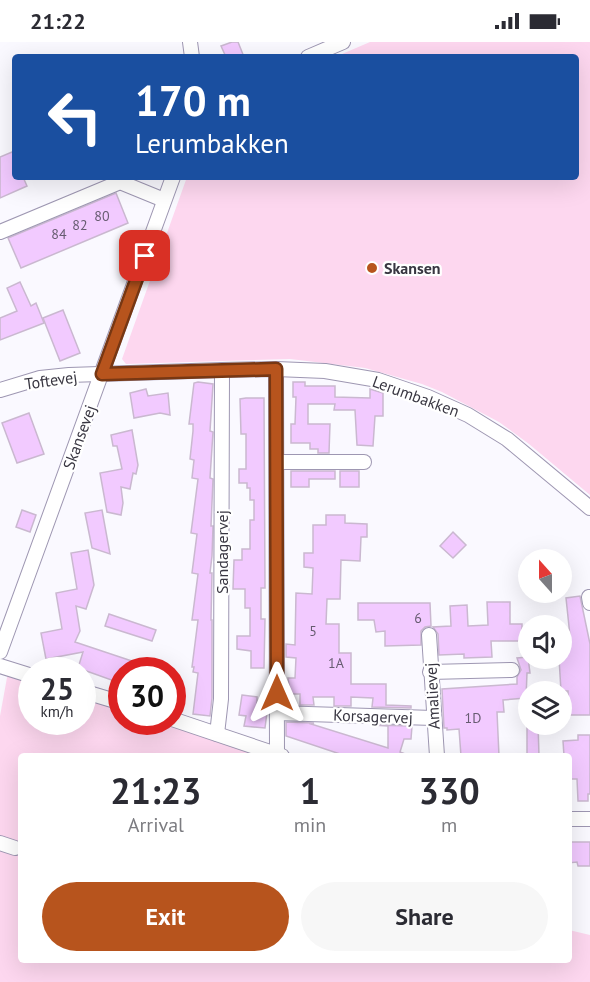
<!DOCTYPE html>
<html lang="en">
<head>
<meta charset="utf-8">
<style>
  body { margin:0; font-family:"PT Sans",sans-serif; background:#f7f7f7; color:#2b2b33; height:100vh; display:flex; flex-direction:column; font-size:22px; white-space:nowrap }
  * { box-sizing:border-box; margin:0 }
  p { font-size:20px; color:#7c7c81 }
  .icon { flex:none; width:33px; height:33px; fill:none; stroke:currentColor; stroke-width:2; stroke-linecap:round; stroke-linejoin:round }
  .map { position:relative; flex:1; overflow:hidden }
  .sheet { position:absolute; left:18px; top:711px; width:554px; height:210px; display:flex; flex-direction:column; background:#fff; border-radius:6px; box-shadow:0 6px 24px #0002 }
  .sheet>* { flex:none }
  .hud { position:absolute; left:12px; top:12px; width:567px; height:126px; border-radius:6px; box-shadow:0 6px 24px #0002; background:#1a4fa0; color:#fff; overflow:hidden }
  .needle { width:39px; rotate:339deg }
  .fabs { position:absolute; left:518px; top:507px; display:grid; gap:12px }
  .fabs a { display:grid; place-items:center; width:54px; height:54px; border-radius:50%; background:#fff; box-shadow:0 6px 24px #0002; font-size:30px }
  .speed { position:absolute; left:18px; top:615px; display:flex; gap:12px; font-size:30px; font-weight:700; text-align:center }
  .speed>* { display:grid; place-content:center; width:78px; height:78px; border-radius:50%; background:#fff; box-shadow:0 6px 24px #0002; line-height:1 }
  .speed small { font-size:15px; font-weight:400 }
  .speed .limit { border:9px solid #d22; background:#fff; color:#111 }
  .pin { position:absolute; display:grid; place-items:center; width:51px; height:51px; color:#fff; margin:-26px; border-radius:12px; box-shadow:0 3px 9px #0006 }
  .me { position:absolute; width:66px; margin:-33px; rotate:0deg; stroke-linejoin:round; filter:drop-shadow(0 0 4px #0008) }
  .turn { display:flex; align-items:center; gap:21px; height:126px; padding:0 24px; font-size:27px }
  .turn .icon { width:78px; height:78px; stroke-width:2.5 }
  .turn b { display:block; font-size:42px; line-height:51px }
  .eta { display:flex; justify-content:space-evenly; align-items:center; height:102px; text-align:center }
  .eta b { font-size:36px; font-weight:800; line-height:42px }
  .action { display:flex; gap:12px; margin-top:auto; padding:12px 24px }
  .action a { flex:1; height:69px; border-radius:36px; background:#b7541d; color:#fff; font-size:24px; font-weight:800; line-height:69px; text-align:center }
  .action a+a { background:#f7f7f7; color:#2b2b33 }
  .status { display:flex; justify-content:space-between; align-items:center; height:42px; padding:0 30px; background:#fff; direction:ltr }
  .status svg { height:16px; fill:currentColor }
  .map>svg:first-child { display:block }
  .green { fill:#fdd7ef }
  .building { fill:#f2caff; stroke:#cab8d0; stroke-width:1.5 }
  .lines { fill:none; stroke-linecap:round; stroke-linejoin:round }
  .street-casing { stroke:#9e97b2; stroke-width:16 }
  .street { stroke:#fff; stroke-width:14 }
  .route-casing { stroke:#773713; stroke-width:15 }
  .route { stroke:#b7541d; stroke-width:10 }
  .poi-dot { fill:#b7541d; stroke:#fff; stroke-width:2 }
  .labels { text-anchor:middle; stroke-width:4.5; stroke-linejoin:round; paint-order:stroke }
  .number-label { font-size:14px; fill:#665b70 }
  .poi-label { font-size:16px; font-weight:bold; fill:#383641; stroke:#fff; text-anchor:start }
  .street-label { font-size:16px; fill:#383641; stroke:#fff }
</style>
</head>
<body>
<div class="status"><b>21:22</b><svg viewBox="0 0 49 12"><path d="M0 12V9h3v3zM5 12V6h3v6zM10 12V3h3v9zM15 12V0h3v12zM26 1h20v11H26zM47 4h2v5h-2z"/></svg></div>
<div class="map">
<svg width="590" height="940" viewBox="0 0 590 940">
  <rect width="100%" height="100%" fill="#faf9ff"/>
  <g class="green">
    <path d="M 370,0 L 590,0 L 590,453 L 529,402 L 499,380 L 442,350 L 422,342 L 365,326 L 290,317 L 126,322 L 122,317 L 187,135 L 576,135 L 576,15 L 335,15 Z"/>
    <path d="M 8,630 L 31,638 L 32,680 L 82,680 L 83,653 L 121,665 L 122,680 L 169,680 L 263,714 L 21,714 L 21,918 L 568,918 L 569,888 L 590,893 L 590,940 L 0,940 L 0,674 Z"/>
  </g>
  <g class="building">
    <path d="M 232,0 L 238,0 L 244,15 L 226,15 L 221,4 Z"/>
    <path d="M 12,110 L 15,116 L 15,135 L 23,135 L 27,144 L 0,156 L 0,115 Z"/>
    <path d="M 116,151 L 128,181 L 21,226 L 8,196 Z"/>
    <path d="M 20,240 L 31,264 L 36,261 L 44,281 L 0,298 L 0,276 L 17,269 L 7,246 Z"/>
    <path d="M 63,268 L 80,311 L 60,319 L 43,276 Z"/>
    <path d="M 198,340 L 213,342 L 210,389 L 213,390 L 210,436 L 213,437 L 211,484 L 213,484 L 212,514 L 210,531 L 212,531 L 211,578 L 212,578 L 212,656 L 210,674 L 193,672 L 198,631 L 193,630 L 194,625 L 192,625 L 198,578 L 192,578 L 198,532 L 192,531 L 197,492 L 191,491 L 198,437 L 192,436 L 194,418 L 190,417 L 193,389 L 193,382 L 189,382 L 194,341 Z"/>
    <path d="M 293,340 L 305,340 L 305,344 L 335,344 L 335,355 L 370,356 L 370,347 L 383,351 L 383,374 L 375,374 L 373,404 L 357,403 L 355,368 L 334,368 L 335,362 L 308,362 L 308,382 L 330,382 L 329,411 L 318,411 L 318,407 L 310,407 L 310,401 L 291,401 L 291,382 L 295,382 L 296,355 L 293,355 Z"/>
    <path d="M 146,347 L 148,354 L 168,351 L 170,373 L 160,371 L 134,376 L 130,351 Z"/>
    <path d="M 246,356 L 264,356 L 265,546 L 261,546 L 261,577 L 265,577 L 264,626 L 251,626 L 251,609 L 237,607 L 237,594 L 250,594 L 250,566 L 245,566 L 245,547 L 233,547 L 234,518 L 242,518 L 242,507 L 250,507 L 250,478 L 254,478 L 254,458 L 250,458 L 250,446 L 247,446 L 247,441 L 239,441 L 239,427 L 246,427 L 246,392 L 241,392 L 240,357 Z"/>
    <path d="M 29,371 L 44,412 L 17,421 L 2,381 Z"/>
    <path d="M 132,388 L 138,423 L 136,432 L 133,431 L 130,447 L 121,445 L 123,461 L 121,473 L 107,470 L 100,431 L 122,427 L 117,404 L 113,404 L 111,393 Z"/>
    <path d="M 291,429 L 335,429 L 335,437 L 309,437 L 309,445 L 291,445 Z"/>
    <rect x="340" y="429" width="19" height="16"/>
    <path d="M 22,468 L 36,473 L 30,490 L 16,485 Z"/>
    <path d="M 102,468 L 110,512 L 92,506 L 85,471 Z"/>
    <path d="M 326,473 L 345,473 L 345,481 L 367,482 L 367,495 L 361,495 L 360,519 L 341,518 L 340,557 L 327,557 L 326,582 L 339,582 L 339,611 L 351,611 L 351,642 L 386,642 L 386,663 L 411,664 L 411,666 L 372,665 L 373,656 L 351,655 L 351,664 L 334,664 L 334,655 L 313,655 L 314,663 L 300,663 L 300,652 L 290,652 L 288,636 L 295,636 L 296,616 L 286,615 L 286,602 L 295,603 L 296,551 L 312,552 L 313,526 L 304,525 L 304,511 L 313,511 L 313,483 L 326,483 Z"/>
    <path d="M 453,490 L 466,503 L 453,516 L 440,504 Z"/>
    <path d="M 88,508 L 94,543 L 86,567 L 76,564 L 80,589 L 75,600 L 156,627 L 156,628 L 122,628 L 122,640 L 117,638 L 117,640 L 78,626 L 83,610 L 46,617 L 41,591 L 62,587 L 56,551 L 77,547 L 71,511 Z"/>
    <path d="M 580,554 L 590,602 L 590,673 L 568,673 L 568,649 L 561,649 L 559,616 L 561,616 L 561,594 L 570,594 L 566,556 Z"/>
    <path d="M 487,560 L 510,560 L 510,582 L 522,582 L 522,599 L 491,599 L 492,615 L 464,616 L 464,612 L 439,613 L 438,592 L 433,585 L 451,584 L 450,564 L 467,563 L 468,584 L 488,583 Z"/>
    <path d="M 358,561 L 430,561 L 431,584 L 425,585 L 421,589 L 421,603 L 385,604 L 385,589 L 376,590 L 374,578 L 358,578 Z"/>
    <path d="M 109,572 L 156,588 L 152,599 L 105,584 Z"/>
    <path d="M 528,615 L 530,631 L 527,631 L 526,656 L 503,658 L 504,670 L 497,670 L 499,714 L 461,714 L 459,687 L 447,688 L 447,686 L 444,686 L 442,647 L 517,642 L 517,635 L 521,628 L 517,616 Z"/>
    <path d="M 242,653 L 257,655 L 257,661 L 268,662 L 265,686 L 244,684 L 246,674 L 239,673 Z"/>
    <path d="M 286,680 L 314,681 L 311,682 L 388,706 L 388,684 L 372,683 L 412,684 L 411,697 L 404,697 L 400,710 L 405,712 L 404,714 L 346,714 L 286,694 Z"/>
    <path d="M 527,682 L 538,682 L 539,714 L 527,714 Z"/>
    <path d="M 578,693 L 590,693 L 590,752 L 588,752 L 588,759 L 578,759 L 577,737 L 568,737 L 568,714 L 564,714 L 563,699 L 578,698 Z"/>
    <path d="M 568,800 L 590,800 L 590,824 L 578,824 L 577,820 L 568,821 Z"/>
  </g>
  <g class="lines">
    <g class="street-casing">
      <g id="street">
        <path d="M 190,0 L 192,15"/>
        <path d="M 308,15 L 343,0"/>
        <path d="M 0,190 L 120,140 L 164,158"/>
        <path d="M 276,327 L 277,712"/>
        <path d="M 0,348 L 40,336 L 69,333 L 222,328 L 276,327 L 325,329 L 378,338 L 428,355 L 468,373 L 507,397 L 590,466"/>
        <path d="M 277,420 L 364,420"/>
        <path d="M 589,555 L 590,561"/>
        <path d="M 429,593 L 437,714"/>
        <path d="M 0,610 L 173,135"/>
        <path d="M 0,624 L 32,634"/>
        <path d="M 430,630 L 512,628"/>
        <path d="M 82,649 L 122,661"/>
        <path d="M 277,671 L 433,676"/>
        <path d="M 172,677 L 282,714"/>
        <path d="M 217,692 L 221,657 L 222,328"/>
        <path d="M 568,777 L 590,777"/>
        <path d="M 0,801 L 15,806"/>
      </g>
    </g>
    <use href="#street" class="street"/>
  </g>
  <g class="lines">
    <g class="route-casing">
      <path id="route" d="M 145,214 L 102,332 L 276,327 L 277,651"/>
    </g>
    <use href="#route" class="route"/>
  </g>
  <circle class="poi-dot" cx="372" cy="226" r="6"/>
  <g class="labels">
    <g class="number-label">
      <text x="102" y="179">80</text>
      <text x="80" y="188">82</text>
      <text x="59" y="197">84</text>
      <text x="418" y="581">6</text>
      <text x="313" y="594">5</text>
      <text x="336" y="626">1A</text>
      <text x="473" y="681">1D</text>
    </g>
    <g class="poi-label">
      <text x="384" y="232">Skansen</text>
    </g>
    <g class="street-label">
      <text transform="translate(51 338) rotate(-8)" y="6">Toftevej</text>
      <text transform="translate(416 354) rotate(20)" y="6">Lerumbakken</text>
      <text transform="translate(79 395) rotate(-70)" y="6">Skansevej</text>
      <text transform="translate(222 510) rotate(-90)" y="6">Sandagervej</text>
      <text transform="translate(432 654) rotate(-93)" y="6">Amalievej</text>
      <text transform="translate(373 674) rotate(2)" y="6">Korsagervej</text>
    </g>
  </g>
</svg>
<div class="fabs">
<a><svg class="needle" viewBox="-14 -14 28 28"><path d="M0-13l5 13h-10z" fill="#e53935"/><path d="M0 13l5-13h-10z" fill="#7c7c81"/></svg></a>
<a><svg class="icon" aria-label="sound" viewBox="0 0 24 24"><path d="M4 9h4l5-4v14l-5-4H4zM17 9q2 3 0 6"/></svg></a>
<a><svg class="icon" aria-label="layers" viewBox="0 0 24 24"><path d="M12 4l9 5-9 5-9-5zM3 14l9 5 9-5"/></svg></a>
</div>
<div class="speed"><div>25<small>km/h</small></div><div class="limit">30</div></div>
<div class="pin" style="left:145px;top:214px;background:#d93025"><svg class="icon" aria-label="arrive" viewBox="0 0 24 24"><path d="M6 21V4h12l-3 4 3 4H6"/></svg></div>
<svg class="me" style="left:277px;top:651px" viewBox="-20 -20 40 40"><path d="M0-17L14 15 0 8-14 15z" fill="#b7541d" stroke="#fff" stroke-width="4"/></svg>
<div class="hud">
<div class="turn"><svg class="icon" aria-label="left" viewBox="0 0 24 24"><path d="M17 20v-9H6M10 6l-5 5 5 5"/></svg><div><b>170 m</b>Lerumbakken</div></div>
</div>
<section class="sheet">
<div class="eta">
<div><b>21:23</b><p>Arrival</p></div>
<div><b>1</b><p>min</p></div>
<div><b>330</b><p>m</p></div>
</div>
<div class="action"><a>Exit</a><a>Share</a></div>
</section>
</div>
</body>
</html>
